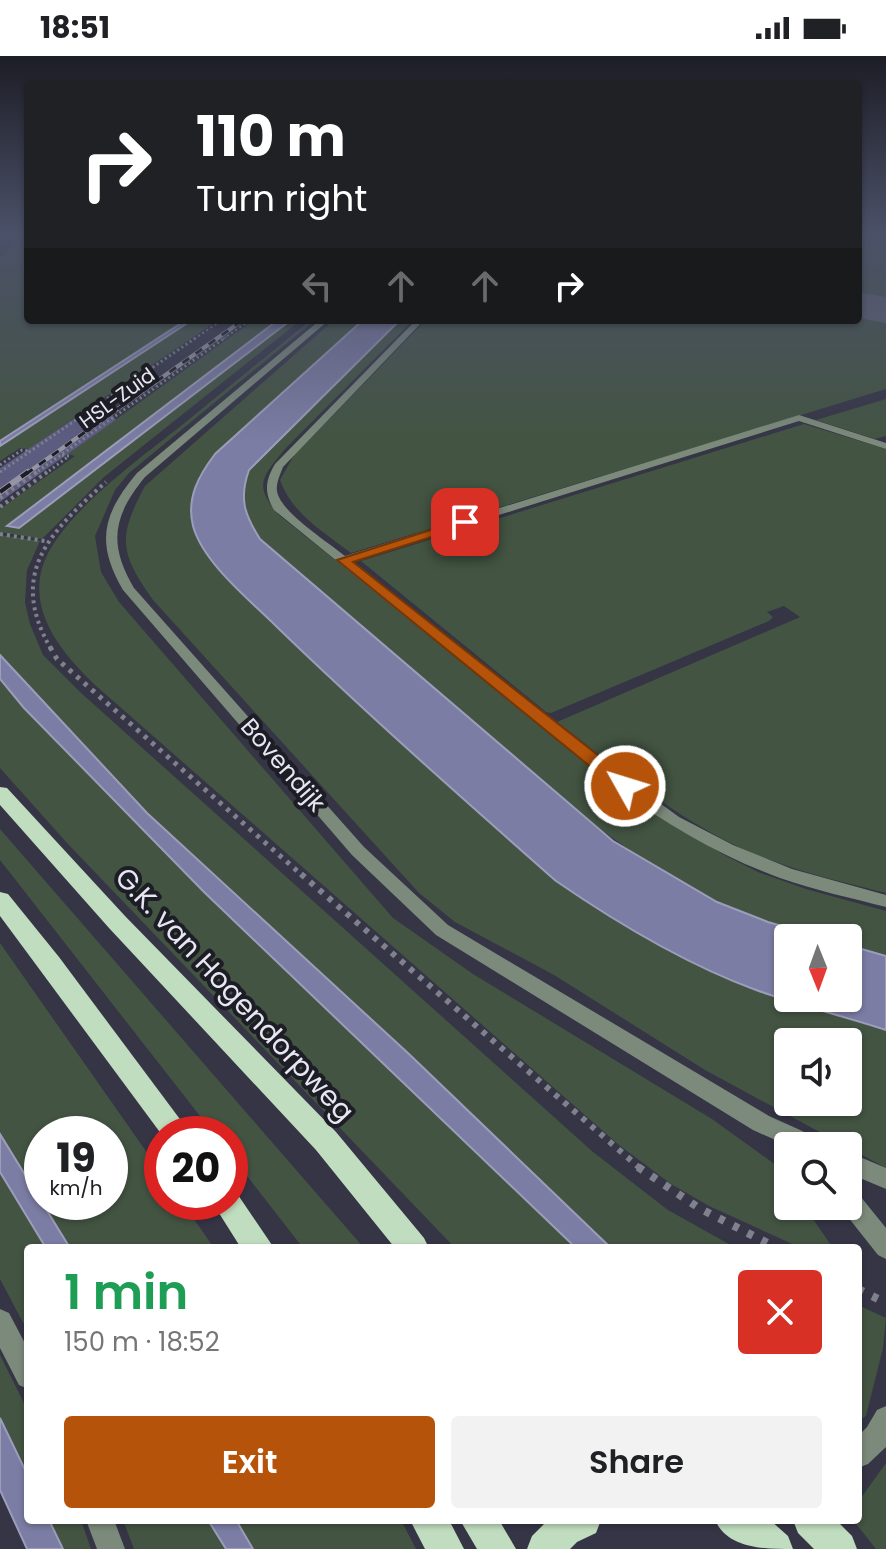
<!DOCTYPE html>
<html lang="en">
<head>
<meta charset="utf-8">
<style>
  body { margin:0; font-family:Poppins,sans-serif; background:#f2f2f2; color:#202124; height:100vh; display:flex; flex-direction:column; font-size:30px; white-space:nowrap }
  * { box-sizing:border-box; margin:0 }
  p { font-size:26px; color:#757577 }
  .icon { flex:none; width:44px; height:44px; fill:none; stroke:currentColor; stroke-width:2; stroke-linecap:round; stroke-linejoin:round }
  .map { position:relative; flex:1; overflow:hidden }
  .details { position:absolute; left:24px; top:1188px; width:838px; height:280px; display:flex; flex-direction:column; background:#fff; border-radius:8px; box-shadow:0 2px 6px #0004 }
  .details>* { flex:none }
  .top-card { position:absolute; left:24px; top:24px; width:838px; height:244px; border-radius:8px; box-shadow:0 2px 6px #0004; background:#202124; color:#fff; overflow:hidden }
  .needle { width:52px; rotate:179deg }
  .tools { position:absolute; left:774px; top:868px; display:grid; gap:16px }
  .tools a { display:grid; place-items:center; width:88px; height:88px; border-radius:8px; background:#fff; box-shadow:0 2px 6px #0004; font-size:40px }
  .speed { position:absolute; left:24px; top:1060px; display:flex; gap:16px; font-size:40px; font-weight:700; text-align:center }
  .speed>* { display:grid; place-content:center; width:104px; height:104px; border-radius:50%; background:#fff; box-shadow:0 2px 6px #0004; line-height:1 }
  .speed small { font-size:20px; font-weight:400 }
  .speed .limit { border:12px solid #d22; background:#fff; color:#111 }
  .pin { position:absolute; display:grid; place-items:center; width:68px; height:68px; color:#fff; margin:-34px; border-radius:16px; box-shadow:0 4px 12px #0006 }
  .me { position:absolute; width:88px; margin:-44px; rotate:309deg; stroke-linejoin:round; filter:drop-shadow(0 0 6px #0008) }
  .turn { display:flex; align-items:center; gap:28px; height:168px; padding:0 40px; font-size:36px }
  .turn .icon { width:104px; height:104px; stroke-width:2.5 }
  .turn b { display:block; font-size:56px; line-height:68px }
  .lanes { display:flex; align-items:center; height:76px; padding:0 40px; background:#0003; justify-content:center; gap:40px; direction:ltr }
  .lanes .off { opacity:.35 }
  .round { display:grid; place-items:center; flex:none; width:84px; height:84px; border-radius:8px; background:#f2f2f2 }
  .summary { display:flex; align-items:center; justify-content:space-between; height:136px; padding:0 40px }
  h1 { font-size:48px; font-weight:600; line-height:60px; color:#1e9e55 }
  .primary-button { display:flex; gap:16px; margin-top:auto; padding:16px 40px }
  .primary-button a { flex:1; height:92px; border-radius:8px; background:#b45309; color:#fff; font-size:32px; font-weight:600; line-height:92px; text-align:center }
  .primary-button a+a { background:#f2f2f2; color:#202124 }
  .status { display:flex; justify-content:space-between; align-items:center; height:56px; padding:0 40px; background:#fff; direction:ltr }
  .status svg { height:22px; fill:currentColor }
  .map>svg:first-child { display:block }
  .green { fill:#435442; fill-rule:evenodd }
  .water { fill:#7c7da4; stroke:#9c9dbb; stroke-width:2 }
  .lines { fill:none; stroke-linecap:round; stroke-linejoin:round }
  .taxiway { fill:#646474; fill-rule:evenodd }
  .building { fill:#5c5c81 }
  .path-far5 { stroke:#80818f; stroke-width:2; stroke-dasharray:2 3; stroke-linecap:butt }
  .path-far4 { stroke:#80818f; stroke-width:3; stroke-dasharray:2 3; stroke-linecap:butt }
  .path-far3 { stroke:#80818f; stroke-width:4; stroke-dasharray:3 4; stroke-linecap:butt }
  .path-far2 { stroke:#80818f; stroke-width:5; stroke-dasharray:4 6; stroke-linecap:butt }
  .path-far1 { stroke:#80818f; stroke-width:6; stroke-dasharray:5 7; stroke-linecap:butt }
  .path { stroke:#80818f; stroke-width:8; stroke-dasharray:6 10; stroke-linecap:butt }
  .service { fill:#7c8a7b; fill-rule:evenodd }
  .minor { fill:#7c8a7b; fill-rule:evenodd }
  .primary { fill:#c1ddbf; fill-rule:evenodd }
  .rail-far1-casing { stroke:#9494a2; stroke-width:4 }
  .rail-casing { stroke:#9494a2; stroke-width:6 }
  .rail-far1 { stroke:#1d1d25; stroke-width:3; stroke-dasharray:8; stroke-linecap:butt }
  .rail { stroke:#1d1d25; stroke-width:4; stroke-dasharray:13; stroke-linecap:butt }
  .route { fill:#b45309; stroke:#753606; stroke-width:2 }
  .labels { text-anchor:middle; stroke-width:8; stroke-linejoin:round; paint-order:stroke }
  .far-street-label { font-size:20px; fill:#e6e7f2; stroke:#1d1d25 }
  .street-label { font-size:24px; fill:#e6e7f2; stroke:#1d1d25 }
  .near-street-label { font-size:28px; fill:#e6e7f2; stroke:#1d1d25 }
</style>
</head>
<body>
<div class="status"><b>18:51</b><svg viewBox="0 0 49 12"><path d="M0 12V9h3v3zM5 12V6h3v6zM10 12V3h3v9zM15 12V0h3v12zM26 1h20v11H26zM47 4h2v5h-2z"/></svg></div>
<div class="map">
<svg width="886" height="1493" viewBox="0 0 886 1493">
  <rect width="100%" height="100%" fill="#353546"/>
  <g class="green">
    <path d="M 27,178 L 28,264 L 186,264 L 0,385 L 0,201 Z"/>
    <path d="M 858,178 L 886,178 L 886,242 L 858,236 Z"/>
    <path d="M 858,260 L 886,265 L 886,333 L 351,497 C 324,476 292,458 280,424 L 294,399 L 426,264 L 858,264 Z"/>
    <path d="M 192,264 L 218,264 L 29,393 L 20,392 L 0,405 L 0,390 Z"/>
    <path d="M 254,264 L 301,264 L 104,421 L 42,483 L 0,476 L 0,453 L 75,400 L 68,398 Z"/>
    <path d="M 311,264 L 315,264 L 129,417 L 115,434 L 95,480 L 101,516 L 119,546 L 393,862 L 473,918 L 712,1063 L 776,1109 L 788,1126 L 788,1150 L 804,1150 L 833,1192 L 801,1192 L 709,1150 L 671,1128 L 619,1089 L 95,629 C 64,599 29,559 42,512 C 57,460 145,399 187,365 C 228,331 269,298 311,264 Z"/>
    <path d="M 334,264 L 363,264 L 199,420 L 328,621 L 556,825 C 617,867 686,908 756,934 C 798,949 843,960 886,974 L 886,1112 L 705,1014 L 554,919 L 455,866 L 419,837 L 153,544 C 120,497 117,482 145,430 ZM 788,986 L 848,986 L 848,1046 L 788,1046 Z"/>
    <path d="M 400,264 L 413,264 L 285,393 C 262,421 253,429 279,459 L 636,745 L 726,800 L 758,816 L 806,833 L 886,855 L 886,900 L 848,889 L 848,882 C 708,882 549,733 448,646 C 385,592 322,537 260,483 C 244,458 239,442 249,414 Z"/>
    <path d="M 886,343 L 886,380 L 875,383 L 816,364 Z"/>
    <path d="M 804,368 L 886,393 L 886,837 C 847,827 806,818 768,803 C 688,774 623,716 557,666 L 800,561 L 784,550 L 767,556 L 773,561 L 769,565 L 551,657 L 546,656 L 361,505 Z"/>
    <path d="M 0,479 L 40,485 L 27,514 L 25,546 L 30,568 L 43,599 L 80,636 L 593,1096 L 668,1154 L 736,1192 L 455,1192 L 67,787 L 0,712 Z"/>
    <path d="M 0,773 L 364,1192 L 303,1192 L 230,1098 L 230,1078 L 214,1078 L 0,804 Z"/>
    <path d="M 0,887 L 162,1118 L 162,1146 L 182,1146 L 214,1192 L 28,1192 L 28,1276 L 0,1223 ZM 42,1078 L 110,1078 L 110,1146 L 42,1146 Z"/>
    <path d="M 858,1249 L 886,1262 L 883,1292 L 866,1360 L 858,1365 Z"/>
    <path d="M 0,1299 L 28,1355 L 28,1420 L 0,1362 Z"/>
    <path d="M 886,1407 L 886,1493 L 876,1493 L 853,1464 L 858,1464 L 858,1446 Z"/>
    <path d="M 49,1464 L 81,1464 L 91,1493 L 63,1493 Z"/>
    <path d="M 123,1464 L 401,1464 L 416,1493 L 134,1493 Z"/>
  </g>
  <g class="water">
    <path d="M 186,264 L 192,264 L 0,390 L 0,385 Z"/>
    <path d="M 278,264 L 291,264 L 19,472 L 7,470 Z"/>
    <path d="M 363,264 L 400,264 L 249,414 C 239,442 244,458 260,483 L 613,785 L 717,846 L 768,866 L 823,882 L 788,882 L 788,942 L 848,942 L 848,889 L 886,900 L 886,974 C 843,960 798,949 756,934 C 685,908 617,867 556,825 C 462,742 368,659 278,572 C 251,545 203,507 193,470 C 186,442 199,419 215,398 Z"/>
    <path d="M 0,599 L 147,757 L 409,998 L 611,1192 L 576,1192 L 204,836 L 24,652 L 0,623 Z"/>
    <path d="M 0,1078 L 70,1192 L 46,1192 L 0,1116 Z"/>
    <path d="M 0,1362 L 28,1420 L 28,1464 L 49,1464 L 63,1493 L 27,1493 L 0,1434 Z"/>
    <path d="M 208,1464 L 236,1464 L 253,1493 L 226,1493 Z"/>
  </g>
  <g class="lines">
    <path class="taxiway" d="M 858,236 L 886,241 L 886,267 L 858,262 Z"/>
  </g>
  <path class="building" d="M 102,344 L 116,364 L 0,446 L 0,412 Z"/>
  <g class="lines">
    <g class="path-far5">
      <path d="M 194,283 L 222,264"/>
      <path d="M 223,283 L 250,264"/>
    </g>
    <g class="path-far4">
      <path d="M 0,409 L 22,394 L 30,395"/>
      <path d="M 0,416 L 197,281"/>
      <path d="M 34,418 L 226,281"/>
      <path d="M 45,418 L 69,400 L 61,399"/>
    </g>
    <g class="path-far3">
      <path d="M 0,442 L 37,416"/>
      <path d="M 0,451 L 47,416"/>
      <path d="M 0,478 L 45,485"/>
      <path d="M 51,593 C 7,517 50,476 106,426"/>
    </g>
    <path class="path-far2" d="M 50,591 L 57,603 L 303,820"/>
    <path class="path-far1" d="M 301,818 L 641,1113"/>
    <g class="path">
      <path d="M 638,1111 L 699,1152 L 777,1192"/>
      <path d="M 858,1233 L 886,1247"/>
    </g>
    <g class="service">
      <path d="M 416,264 L 424,264 L 283,411 C 280,419 276,427 277,435 C 280,456 328,486 345,500 L 799,359 L 886,387 L 886,393 L 799,365 L 352,505 L 631,726 L 679,761 L 733,789 L 792,813 L 886,839 L 886,851 C 851,842 814,834 780,822 C 720,800 671,771 619,734 L 274,454 C 264,437 265,425 275,408 Z"/>
      <path d="M 0,1253 L 9,1257 L 28,1293 L 28,1333 L 19,1329 L 0,1292 Z"/>
      <path d="M 86,1464 L 114,1464 L 125,1493 L 97,1493 Z"/>
    </g>
    <g class="minor">
      <path d="M 320,264 L 329,264 L 145,421 C 113,460 108,488 134,532 L 364,791 L 448,869 L 769,1060 L 820,1083 L 823,1090 L 789,1090 L 753,1074 L 436,879 L 352,799 L 123,534 C 95,486 103,458 137,417 Z"/>
      <path d="M 848,1096 L 886,1112 L 886,1133 L 848,1117 Z"/>
      <path d="M 848,1132 L 856,1135 L 886,1172 L 886,1203 L 878,1199 L 840,1151 L 848,1150 Z"/>
      <path d="M 886,1350 L 886,1391 L 868,1408 L 858,1412 L 858,1380 L 867,1371 L 877,1354 Z"/>
    </g>
    <g class="primary">
      <path d="M 0,731 L 7,732 L 125,860 L 336,1076 L 424,1182 L 429,1192 L 395,1192 L 316,1094 L 109,872 L 0,749 Z"/>
      <path d="M 0,836 L 8,838 L 59,901 L 191,1078 L 162,1079 L 0,860 Z"/>
      <path d="M 230,1134 L 236,1136 L 274,1192 L 241,1192 L 212,1146 L 230,1146 Z"/>
      <path d="M 410,1464 L 449,1464 L 464,1493 L 425,1493 Z"/>
      <path d="M 460,1464 L 499,1464 L 516,1493 L 477,1493 Z"/>
      <path d="M 548,1464 L 601,1464 L 596,1477 L 577,1486 L 570,1493 L 527,1493 L 532,1480 Z"/>
      <path d="M 715,1464 L 770,1464 L 788,1480 L 793,1493 C 764,1493 728,1493 715,1464 Z"/>
      <path d="M 793,1464 L 836,1464 L 852,1480 L 857,1493 L 814,1493 L 798,1477 Z"/>
    </g>
    <g class="rail-far1-casing">
      <path id="rail-far1" d="M 26,418 L 243,264"/>
    </g>
    <g class="rail-casing">
      <path id="rail" d="M 0,436 L 28,416"/>
    </g>
    <use href="#rail-far1" class="rail-far1"/>
    <use href="#rail" class="rail"/>
  </g>
  <linearGradient id="sky" x2="0" y2="1"><stop stop-color="#1d1d26"/><stop offset="0.46" stop-color="#4b5168"/><stop offset="1" stop-color="#4b5168" stop-opacity="0"/></linearGradient>
  <rect width="886" height="387" fill="url(#sky)"/>
  <path class="route" d="M 465,463 L 471,466 L 469,469 L 353,506 L 632,726 L 634,730 L 632,734 L 619,734 L 337,504 Z"/>
  <g class="labels">
    <g class="far-street-label">
      <text transform="translate(117 342) rotate(-36)" y="7">HSL-Zuid</text>
    </g>
    <g class="street-label">
      <text transform="translate(283 709) rotate(49)" y="8">Bovendijk</text>
    </g>
    <g class="near-street-label">
      <text transform="translate(235 938) rotate(47)" y="10">G.K. van Hogendorpweg</text>
    </g>
  </g>
</svg>
<div class="tools">
<a><svg class="needle" viewBox="-14 -14 28 28"><path d="M0-13l5 13h-10z" fill="#e53935"/><path d="M0 13l5-13h-10z" fill="#757577"/></svg></a>
<a><svg class="icon" aria-label="sound" viewBox="0 0 24 24"><path d="M4 9h4l5-4v14l-5-4H4zM17 9q2 3 0 6"/></svg></a>
<a><svg class="icon" aria-label="search" viewBox="0 0 24 24"><circle cx="10" cy="10" r="6"/><path d="M15 15l6 6"/></svg></a>
</div>
<div class="speed"><div>19<small>km/h</small></div><div class="limit">20</div></div>
<div class="pin" style="left:465px;top:466px;background:#d93025"><svg class="icon" aria-label="arrive" viewBox="0 0 24 24"><path d="M6 21V4h12l-3 4 3 4H6"/></svg></div>
<svg class="me" style="left:625px;top:730px" viewBox="-20 -20 40 40"><circle r="17" fill="#b45309" stroke="#fff" stroke-width="3"/><path d="M0-11L8 9 0 5-8 9z" fill="#fff"/></svg>
<div class="top-card">
<div class="turn"><svg class="icon" aria-label="right" viewBox="0 0 24 24"><path d="M7 20v-9h11M14 6l5 5-5 5"/></svg><div><b>110 m</b>Turn right</div></div>
<div class="lanes"><svg class="icon off" aria-label="left" viewBox="0 0 24 24"><path d="M17 20v-9H6M10 6l-5 5 5 5"/></svg><svg class="icon off" aria-label="ahead" viewBox="0 0 24 24"><path d="M12 20V5M6 11l6-6 6 6"/></svg><svg class="icon off" aria-label="ahead" viewBox="0 0 24 24"><path d="M12 20V5M6 11l6-6 6 6"/></svg><svg class="icon" aria-label="right" viewBox="0 0 24 24"><path d="M7 20v-9h11M14 6l5 5-5 5"/></svg></div>
</div>
<section class="details">
<div class="summary"><div><h1>1 min</h1><p>150 m · 18:52</p></div><a class="round" style="background:#d93025;color:#fff"><svg class="icon" aria-label="close" viewBox="0 0 24 24"><path d="M6 6l12 12M18 6L6 18"/></svg></a></div>
<div class="primary-button"><a>Exit</a><a>Share</a></div>
</section>
</div>
</body>
</html>
